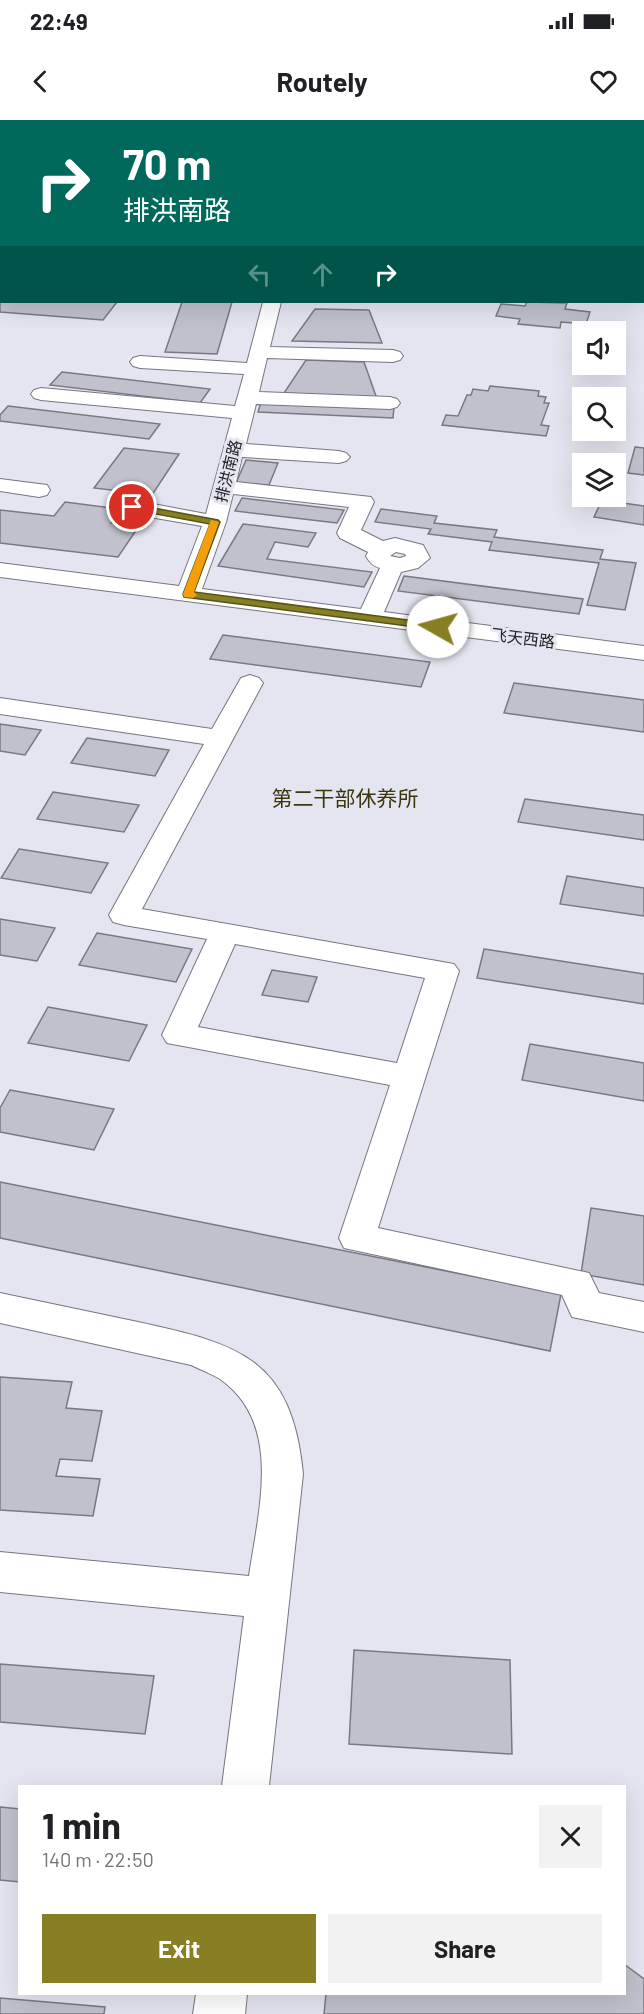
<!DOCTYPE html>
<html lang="en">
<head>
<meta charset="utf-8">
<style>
  body { margin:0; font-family:Barlow,"Noto Sans SC",sans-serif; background:#f2f2f2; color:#202124; height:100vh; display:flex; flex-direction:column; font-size:22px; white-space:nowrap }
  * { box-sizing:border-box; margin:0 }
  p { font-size:20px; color:#757577 }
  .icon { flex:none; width:33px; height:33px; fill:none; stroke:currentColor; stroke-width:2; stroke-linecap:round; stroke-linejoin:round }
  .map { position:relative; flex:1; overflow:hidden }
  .details { position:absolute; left:18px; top:1665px; width:608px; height:210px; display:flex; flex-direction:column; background:#fff; border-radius:0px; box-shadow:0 6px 24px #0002 }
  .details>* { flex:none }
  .hud { position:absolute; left:0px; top:0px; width:645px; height:183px; box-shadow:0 6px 24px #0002; background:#00695c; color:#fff; overflow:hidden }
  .fabs { position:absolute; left:572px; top:201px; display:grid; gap:12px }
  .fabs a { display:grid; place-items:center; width:54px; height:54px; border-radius:0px; background:#fff; box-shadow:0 6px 24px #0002; font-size:30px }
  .pin { position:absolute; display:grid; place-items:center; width:51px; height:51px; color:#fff; margin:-26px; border:3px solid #fff; border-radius:50%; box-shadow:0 2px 6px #0007 }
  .me { position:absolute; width:66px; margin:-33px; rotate:277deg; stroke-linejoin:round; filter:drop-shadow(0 0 4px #0008) }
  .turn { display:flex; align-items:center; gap:21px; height:126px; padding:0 24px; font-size:27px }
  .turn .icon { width:78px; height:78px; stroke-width:2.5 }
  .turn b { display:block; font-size:42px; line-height:51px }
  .lanes { display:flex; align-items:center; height:57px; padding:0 24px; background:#0003; justify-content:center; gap:30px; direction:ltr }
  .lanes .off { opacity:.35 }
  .round { display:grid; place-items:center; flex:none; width:63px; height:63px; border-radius:0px; background:#f2f2f2 }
  .head { display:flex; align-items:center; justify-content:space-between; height:102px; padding:0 24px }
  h1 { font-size:36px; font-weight:700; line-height:45px }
  .primary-button { display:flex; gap:12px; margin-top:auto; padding:12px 24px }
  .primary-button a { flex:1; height:69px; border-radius:0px; background:#887f25; color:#fff; font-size:24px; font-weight:700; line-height:69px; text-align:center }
  .primary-button a+a { background:#f2f2f2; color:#202124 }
  .status { display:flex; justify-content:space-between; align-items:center; height:42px; padding:0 30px; background:#fff; direction:ltr }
  .status svg { height:16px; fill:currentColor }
  header { display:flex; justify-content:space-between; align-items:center; height:78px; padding:0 24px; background:#fff; font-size:27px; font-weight:700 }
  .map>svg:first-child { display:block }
  .building { fill:#c0c1cc; stroke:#797984; stroke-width:1.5 }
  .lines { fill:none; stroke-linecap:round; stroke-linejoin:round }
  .minor-casing { stroke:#767680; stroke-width:2 }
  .minor { fill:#fff; fill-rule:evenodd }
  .route { fill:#887f25; stroke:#585318; stroke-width:1.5 }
  .slow { fill:#f59e0b }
  .labels { text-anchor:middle; stroke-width:6; stroke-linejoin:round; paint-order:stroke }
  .far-street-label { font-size:16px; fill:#232327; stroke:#e4e5f0 }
  .neighbourhood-label { font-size:21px; fill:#3b360c; stroke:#e4e5f0 }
</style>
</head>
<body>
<div class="status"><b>22:49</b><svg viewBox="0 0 49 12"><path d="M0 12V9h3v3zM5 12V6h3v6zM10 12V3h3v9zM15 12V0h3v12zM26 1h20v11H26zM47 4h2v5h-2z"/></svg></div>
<header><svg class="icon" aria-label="back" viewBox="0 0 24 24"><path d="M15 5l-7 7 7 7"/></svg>Routely<svg class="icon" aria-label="heart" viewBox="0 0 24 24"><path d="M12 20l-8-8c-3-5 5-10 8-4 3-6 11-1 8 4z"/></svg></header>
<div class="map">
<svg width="644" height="1894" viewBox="0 0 644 1894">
  <rect width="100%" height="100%" fill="#e4e5f0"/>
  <g class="building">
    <path d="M 15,0 L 112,0 L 130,2 L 13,2 Z"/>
    <path d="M 536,0 L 624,0 L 535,2 Z"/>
    <path d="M 0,172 L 2,182 L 117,182 L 103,200 L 0,192 Z"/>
    <path d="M 182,182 L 232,182 L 217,234 L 165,232 Z"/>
    <path d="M 527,182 L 567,183 L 565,189 L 590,192 L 586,204 L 561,202 L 560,208 L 518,204 L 520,199 L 496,196 L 501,184 L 525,186 Z"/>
    <path d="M 315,189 L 369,190 L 382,223 L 292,221 Z"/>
    <path d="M 306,240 L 364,242 L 377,279 L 282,276 Z"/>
    <path d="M 62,252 L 210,269 L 200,283 L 50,265 Z"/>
    <path d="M 490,266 L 539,271 L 538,276 L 546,277 L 544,283 L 549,283 L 541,305 L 549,306 L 546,316 L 442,305 L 446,295 L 458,296 L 467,275 L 471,275 L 473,269 L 488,271 Z"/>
    <path d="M 261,282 L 394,287 L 393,298 L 258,292 Z"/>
    <path d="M 8,286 L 160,304 L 149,319 L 0,301 L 0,295 Z"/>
    <path d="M 635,327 L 644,328 L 644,355 L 628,353 Z"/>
    <path d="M 124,328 L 179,334 L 152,375 L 94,368 Z"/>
    <path d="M 246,340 L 278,343 L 269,365 L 236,363 Z"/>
    <path d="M 242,378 L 344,390 L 337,403 L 235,391 Z"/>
    <path d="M 602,380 L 644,386 L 644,405 L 594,397 Z"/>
    <path d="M 65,382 L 120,389 L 111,403 L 139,406 L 118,437 L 0,423 L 0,390 L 54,396 Z"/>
    <path d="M 381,389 L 437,396 L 434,403 L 497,410 L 494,417 L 603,430 L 600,439 L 636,443 L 625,490 L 587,485 L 599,443 L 489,430 L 492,422 L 428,414 L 431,409 L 375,402 Z"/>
    <path d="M 243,404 L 316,413 L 308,427 L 275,422 L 267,439 L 372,452 L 364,467 L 218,446 Z"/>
    <path d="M 404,456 L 583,479 L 579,494 L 398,471 Z"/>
    <path d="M 223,515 L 430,542 L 421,567 L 210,539 Z"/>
    <path d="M 514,563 L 644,580 L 644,612 L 504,593 Z"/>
    <path d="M 0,604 L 41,610 L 25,635 L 0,631 Z"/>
    <path d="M 87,618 L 169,630 L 155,656 L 71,643 Z"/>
    <path d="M 53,672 L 139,685 L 124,712 L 37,699 Z"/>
    <path d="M 525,679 L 644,695 L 644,720 L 518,702 Z"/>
    <path d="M 19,729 L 108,743 L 91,773 L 1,758 Z"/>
    <path d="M 567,756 L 644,768 L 644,796 L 560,784 Z"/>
    <path d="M 0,799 L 55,808 L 37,841 L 0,835 Z"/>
    <path d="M 97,813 L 192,829 L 176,862 L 79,845 Z"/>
    <path d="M 484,829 L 644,854 L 644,884 L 477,858 Z"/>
    <path d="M 272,850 L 317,857 L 308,882 L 262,875 Z"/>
    <path d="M 48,887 L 147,905 L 129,941 L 28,923 Z"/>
    <path d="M 530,924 L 644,943 L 644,981 L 522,960 Z"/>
    <path d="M 10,970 L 114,989 L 94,1030 L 0,1012 L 0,988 Z"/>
    <path d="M 0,1062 L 561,1174 L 550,1231 L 0,1118 Z"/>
    <path d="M 591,1088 L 644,1096 L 644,1165 L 581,1154 Z"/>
    <path d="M 0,1257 L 72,1262 L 66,1288 L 102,1291 L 92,1341 L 60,1339 L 56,1356 L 100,1359 L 93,1396 L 0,1390 Z"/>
    <path d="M 354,1530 L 510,1540 L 512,1634 L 349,1624 Z"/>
    <path d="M 0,1544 L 154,1556 L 145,1614 L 0,1602 Z"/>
    <path d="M 0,1687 L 20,1689 L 20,1762 L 0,1760 Z"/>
    <path d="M 624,1844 L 644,1859 L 644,1894 L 324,1894 L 326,1874 L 624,1874 Z"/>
    <path d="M 0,1878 L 105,1887 L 104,1894 L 0,1894 Z"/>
  </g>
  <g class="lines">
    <g class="minor-casing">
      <g id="minor">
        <path d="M 303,0 L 318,0 L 319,2 L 304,2 Z"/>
        <rect x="0" y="4" width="2" height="8"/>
        <path d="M 263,182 L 281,182 L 270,227 L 393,230 L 400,232 L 403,236 L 400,240 L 393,242 L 267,238 L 259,272 L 390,277 L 397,279 L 400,283 L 397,287 L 390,289 L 256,284 L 246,324 L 339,331 L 346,333 L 350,337 L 346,341 L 339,343 L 242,337 L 236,362 L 371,377 L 374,382 L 361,410 L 383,421 L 395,418 L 423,425 L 430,438 L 418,448 L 401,452 L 384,492 L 644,526 L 644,540 L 0,457 L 0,443 L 179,466 L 202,406 L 132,394 L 124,392 L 121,387 L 124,382 L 132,380 L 206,394 L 232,298 L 41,280 L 34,278 L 31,274 L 34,270 L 41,268 L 235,286 L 244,254 L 140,248 L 133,246 L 130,242 L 133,238 L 140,236 L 247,243 ZM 233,374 L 349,387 L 337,413 L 340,418 L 368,432 L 366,436 C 370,443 373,446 380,448 L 361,489 L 202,469 L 226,402 ZM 396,432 L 405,434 L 406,436 L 400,438 L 390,436 Z"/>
        <path d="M 0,359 L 47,365 L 50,370 L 47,375 L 39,377 L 0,371 Z"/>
        <path d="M 250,555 L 259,558 L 263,563 L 142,789 L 454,844 L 459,851 L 378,1108 L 589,1153 L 599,1173 L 644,1182 L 644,1212 L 572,1197 L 562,1175 L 344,1128 L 339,1118 L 390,965 L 167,923 L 162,915 L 207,819 L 124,805 L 113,802 L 109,795 L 204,624 L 0,594 L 0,578 L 212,609 L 241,558 ZM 235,824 L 425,858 L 397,943 L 198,907 Z"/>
        <path d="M 0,1173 C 46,1183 92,1192 138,1202 C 240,1224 292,1239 303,1354 L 269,1666 L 222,1666 L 244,1496 L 0,1472 L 0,1432 L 249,1456 C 258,1392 284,1304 220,1259 C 212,1254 201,1250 191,1245 L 0,1203 Z"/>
        <path d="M 196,1874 L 247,1874 L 245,1894 L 193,1894 Z"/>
      </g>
    </g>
    <use href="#minor" class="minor"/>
  </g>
  <path class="route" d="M 132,384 L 218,400 L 220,402 L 194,472 L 438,504 L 443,507 L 438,510 L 184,477 L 183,474 L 210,404 L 129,389 L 129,385 Z"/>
  <path class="slow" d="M 211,400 L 219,402 L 194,472 L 197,475 L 193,478 L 184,477 L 183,474 Z"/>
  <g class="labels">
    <g class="far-street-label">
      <text transform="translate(228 351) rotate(-76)" y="6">排洪南路</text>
      <text transform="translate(523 518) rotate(7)" y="6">飞天西路</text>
    </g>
    <g class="neighbourhood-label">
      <text x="345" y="686">第二干部休养所</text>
    </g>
  </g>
</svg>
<div class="fabs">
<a><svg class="icon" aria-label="sound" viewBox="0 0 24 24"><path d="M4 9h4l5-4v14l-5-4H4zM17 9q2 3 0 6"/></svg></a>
<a><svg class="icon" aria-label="search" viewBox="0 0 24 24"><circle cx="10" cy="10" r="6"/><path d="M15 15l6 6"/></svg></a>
<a><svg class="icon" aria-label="layers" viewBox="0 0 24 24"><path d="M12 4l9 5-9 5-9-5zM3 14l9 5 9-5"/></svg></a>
</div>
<div class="pin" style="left:132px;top:387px;background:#d93025"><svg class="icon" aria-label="arrive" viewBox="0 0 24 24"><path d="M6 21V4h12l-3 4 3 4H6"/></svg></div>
<svg class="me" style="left:438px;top:507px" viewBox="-20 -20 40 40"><circle r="19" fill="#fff"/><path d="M0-13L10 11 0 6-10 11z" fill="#887f25"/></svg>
<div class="hud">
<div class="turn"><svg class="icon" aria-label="right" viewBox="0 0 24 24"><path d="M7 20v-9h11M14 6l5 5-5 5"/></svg><div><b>70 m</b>排洪南路</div></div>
<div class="lanes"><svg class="icon off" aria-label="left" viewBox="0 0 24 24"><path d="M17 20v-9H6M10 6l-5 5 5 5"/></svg><svg class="icon off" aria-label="ahead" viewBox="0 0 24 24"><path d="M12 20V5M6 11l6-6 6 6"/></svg><svg class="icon" aria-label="right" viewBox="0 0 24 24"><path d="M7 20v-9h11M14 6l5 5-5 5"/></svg></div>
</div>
<section class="details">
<div class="head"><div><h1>1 min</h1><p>140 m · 22:50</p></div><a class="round"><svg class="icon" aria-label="close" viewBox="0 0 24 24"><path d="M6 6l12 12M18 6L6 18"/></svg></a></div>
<div class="primary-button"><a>Exit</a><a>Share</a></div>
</section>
</div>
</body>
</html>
